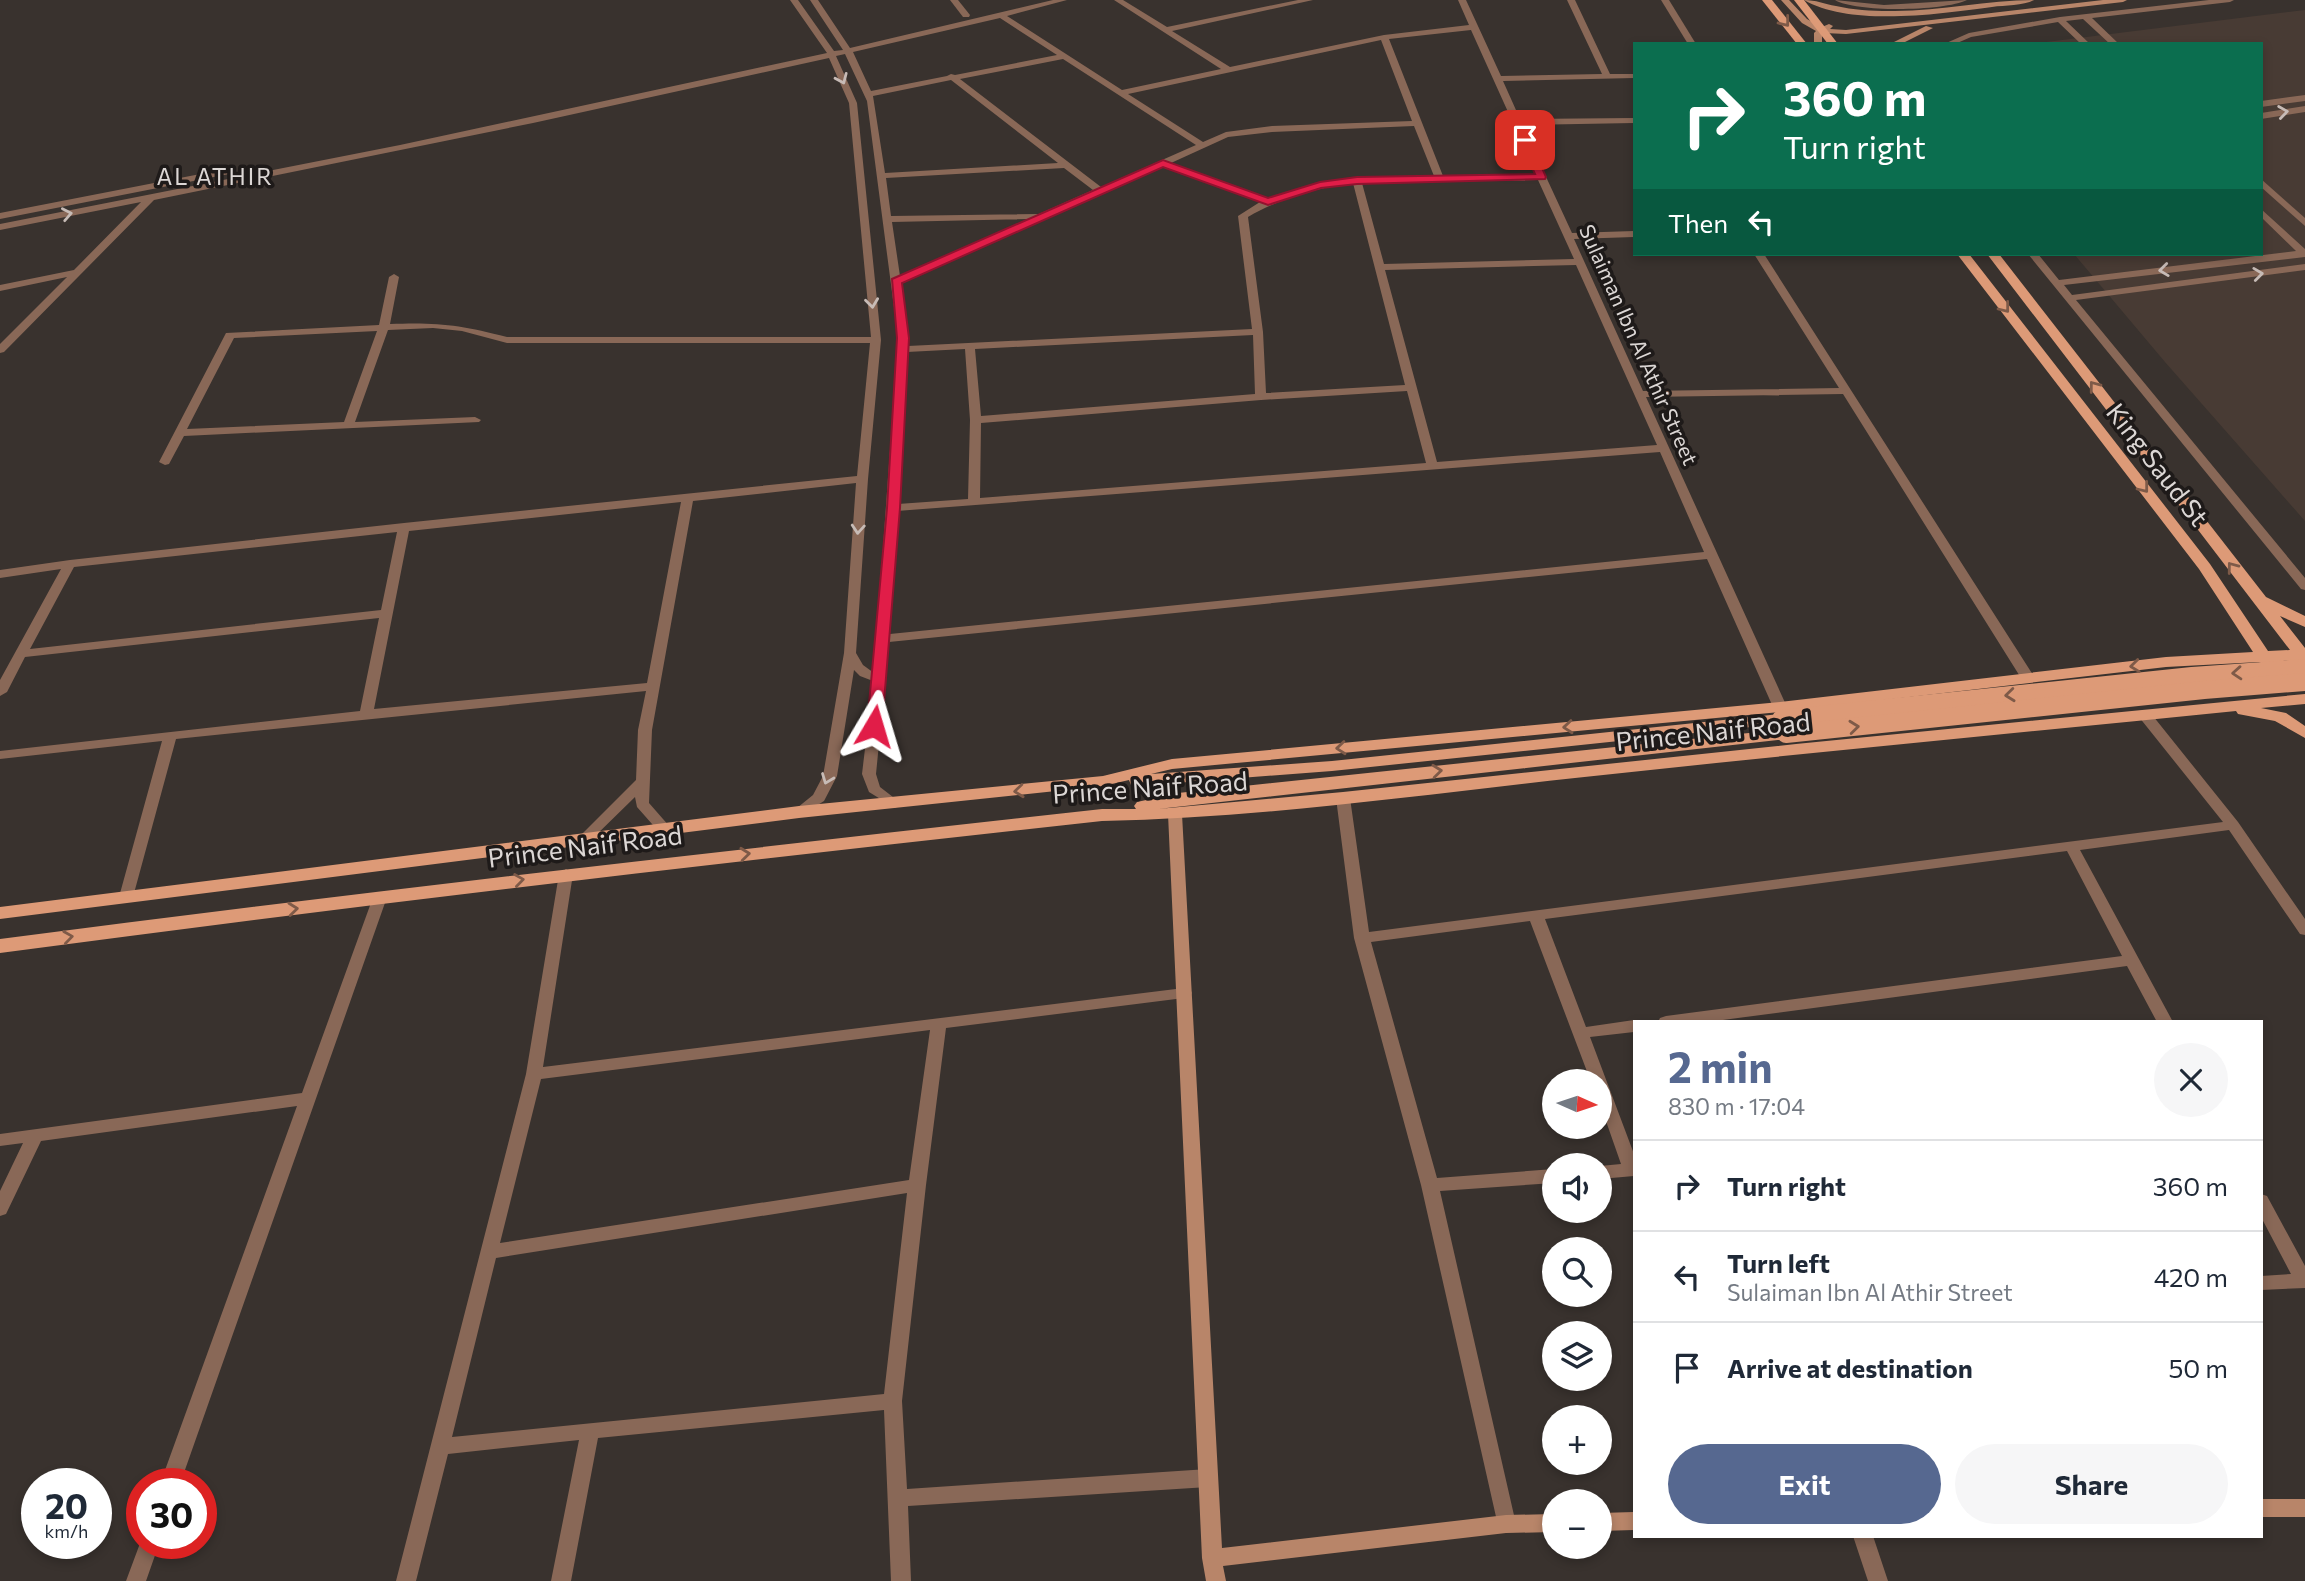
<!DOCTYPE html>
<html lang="en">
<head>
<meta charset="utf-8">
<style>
  body { margin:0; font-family:Commissioner,sans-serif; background:#f6f6f7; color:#1f2937; height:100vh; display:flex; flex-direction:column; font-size:26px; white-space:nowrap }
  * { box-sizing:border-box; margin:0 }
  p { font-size:23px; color:#747a83 }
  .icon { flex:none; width:38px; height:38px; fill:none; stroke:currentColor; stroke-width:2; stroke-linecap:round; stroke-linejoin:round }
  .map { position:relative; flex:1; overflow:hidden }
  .panel { position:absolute; left:1633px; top:1020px; width:630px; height:518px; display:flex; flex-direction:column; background:#fff; border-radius:0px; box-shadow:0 4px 10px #0003 }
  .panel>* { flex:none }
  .banner { position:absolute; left:1633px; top:42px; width:630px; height:214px; border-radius:0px; box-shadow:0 4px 10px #0003; background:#0b6e4f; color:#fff; overflow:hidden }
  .needle { width:46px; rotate:93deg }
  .tools { position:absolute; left:1542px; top:1069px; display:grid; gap:14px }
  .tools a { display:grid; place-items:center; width:70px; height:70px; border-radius:50%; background:#fff; box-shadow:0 4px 10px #0003; font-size:35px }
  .speed { position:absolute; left:21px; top:1468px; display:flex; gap:14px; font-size:35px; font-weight:700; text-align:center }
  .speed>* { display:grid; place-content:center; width:91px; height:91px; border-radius:50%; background:#fff; box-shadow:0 4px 10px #0003; line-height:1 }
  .speed small { font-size:18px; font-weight:400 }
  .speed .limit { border:10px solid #d22; background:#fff; color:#111 }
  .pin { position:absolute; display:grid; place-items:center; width:60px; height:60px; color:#fff; margin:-30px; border-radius:14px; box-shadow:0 4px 10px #0006 }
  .me { position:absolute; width:77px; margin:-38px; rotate:7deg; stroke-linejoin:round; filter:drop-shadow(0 0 5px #0008) }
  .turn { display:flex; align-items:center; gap:24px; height:147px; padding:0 35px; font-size:32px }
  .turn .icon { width:91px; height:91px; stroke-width:2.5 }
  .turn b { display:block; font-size:49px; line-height:60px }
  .then { display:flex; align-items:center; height:66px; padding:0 35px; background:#0003; gap:14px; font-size:26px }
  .round { display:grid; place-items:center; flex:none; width:74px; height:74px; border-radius:37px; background:#f6f6f7 }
  .summary { display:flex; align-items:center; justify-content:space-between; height:119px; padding:0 35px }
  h1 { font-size:42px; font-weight:700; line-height:52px; color:#566890 }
  .cta { display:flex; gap:14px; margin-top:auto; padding:14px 35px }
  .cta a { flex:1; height:80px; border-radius:42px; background:#566890; color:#fff; font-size:28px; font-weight:700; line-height:80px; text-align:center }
  .cta a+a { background:#f6f6f7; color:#1f2937 }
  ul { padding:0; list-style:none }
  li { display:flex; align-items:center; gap:21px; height:91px; padding:0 35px; border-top:2px solid #e0e1e3 }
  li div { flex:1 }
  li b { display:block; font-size:26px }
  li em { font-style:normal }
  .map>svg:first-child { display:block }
  .built { fill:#483b34 }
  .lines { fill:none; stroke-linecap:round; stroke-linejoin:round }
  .street { fill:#896857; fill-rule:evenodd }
  .secondary { fill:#b88569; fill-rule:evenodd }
  .primary { fill:#dd9a77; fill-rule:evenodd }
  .primary-bridge { stroke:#dd9a77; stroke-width:18 }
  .oneway { stroke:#7e5a48 }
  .oneway2 { stroke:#c7bbb6 }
  .route { fill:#e11d48; stroke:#92132f; stroke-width:2 }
  .labels { text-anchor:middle; stroke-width:7; stroke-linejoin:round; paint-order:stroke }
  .far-street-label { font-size:21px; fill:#dcd7d5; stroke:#1e1a19 }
  .far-neighbourhood-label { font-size:23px; letter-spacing:2px; fill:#dcd7d5; stroke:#1e1a19 }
  .street-label { font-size:26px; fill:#dcd7d5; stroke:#1e1a19 }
</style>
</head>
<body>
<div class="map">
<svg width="2305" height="1581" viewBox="0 0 2305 1581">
  <rect width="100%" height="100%" fill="#39322e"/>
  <path class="built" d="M 2305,10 L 2305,521 L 2165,362 L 2074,254 L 2261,254 L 2261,44 L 2030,44 Z"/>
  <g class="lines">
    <g class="street">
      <path d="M 790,0 L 798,0 L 834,51 L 843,50 L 810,0 L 818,0 L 850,48 L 1053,0 L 1067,0 L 1007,16 L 1122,90 L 1221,69 L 1114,0 L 1123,0 L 1167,27 L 1298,0 L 1313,0 L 1172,31 L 1230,67 L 1384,35 L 1469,25 L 1458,0 L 1466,0 L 1501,76 L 1602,74 L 1567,0 L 1575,0 L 1610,74 L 1634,74 L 1634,78 L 1503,81 L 1520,119 L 1634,118 L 1634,123 L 1522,125 L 1572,233 L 1634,231 L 1634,237 L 1574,239 L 1643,391 L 1839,388 L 1754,254 L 1764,254 L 2035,678 L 2028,682 L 2021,678 L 1843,394 L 1646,397 L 1787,707 L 1785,710 L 1775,710 L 1773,707 L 1707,559 L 889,642 L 876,774 L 880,787 L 902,804 L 895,808 L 869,792 L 862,774 L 873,681 L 860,676 L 854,670 L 837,776 L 824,801 L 799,817 L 792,812 L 813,795 L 823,776 L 844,653 L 856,483 L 693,501 L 652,730 L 649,803 L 670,827 L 672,830 L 670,833 L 660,833 L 637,807 L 635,797 L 589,842 L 584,844 L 577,839 L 636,780 L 638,730 L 646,691 L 176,739 L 133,897 L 131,901 L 121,901 L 119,897 L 162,741 L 0,759 L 0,751 L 360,711 L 379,618 L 25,657 L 7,692 L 0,696 L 0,680 L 61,569 L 0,578 L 0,570 L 70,560 L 404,523 L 857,476 L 870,343 L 507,343 L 462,331 L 433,328 L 388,330 L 355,422 L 475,417 L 481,420 L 479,422 L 184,436 L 169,464 L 165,465 L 159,462 L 226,333 L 379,325 L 389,277 L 394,274 L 399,277 L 390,324 C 437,322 461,325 507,337 L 871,337 L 849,103 L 829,58 L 533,123 L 154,200 L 4,352 L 0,353 L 0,344 L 67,277 L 0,291 L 0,285 L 74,270 L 141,202 L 0,230 L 0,224 L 400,145 L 827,53 ZM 1000,18 L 1057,55 L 955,75 L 951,74 L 947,76 L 871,91 L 853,52 ZM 1471,30 L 1536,174 L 1443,176 L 1389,39 ZM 1381,40 L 1412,121 L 1272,126 L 1226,132 L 1203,142 L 1128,94 ZM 845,54 L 867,101 L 898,338 L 874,673 L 863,665 L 856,653 L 868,479 L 881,340 L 857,103 L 836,56 ZM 1063,59 L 1196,145 L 1101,187 L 960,79 ZM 951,80 L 1058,163 L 885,173 L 873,96 ZM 1414,126 L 1434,176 L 1357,177 L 1320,182 L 1268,199 L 1171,163 L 1228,137 L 1272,132 ZM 1163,166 L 1260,202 L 1238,216 L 1252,329 L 908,346 L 901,283 ZM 1064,168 L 1093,190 L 1039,214 L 891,216 L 886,178 ZM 1538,180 L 1574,259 L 1384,264 L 1362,183 ZM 1353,183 L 1405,385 L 1266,393 L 1263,332 L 1248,217 C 1281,198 1316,188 1353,183 ZM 1028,219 L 900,276 L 892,222 ZM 1576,265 L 1657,445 L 1437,462 L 1385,270 ZM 377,331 L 344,422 L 187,429 L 234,338 ZM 1253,335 L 1255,394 L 981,416 L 975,349 ZM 965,349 L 970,420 L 968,499 L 898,504 L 907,352 ZM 1407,391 L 1426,463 L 980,498 L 981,423 L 1261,400 ZM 1660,452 L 1704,552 L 890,634 L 897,511 ZM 681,502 L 647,683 L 374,709 L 409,531 ZM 397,532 L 381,610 L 30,649 L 74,567 Z"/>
      <path d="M 950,0 L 958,0 L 970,15 L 969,17 L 963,17 Z"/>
      <path d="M 1661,0 L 1669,0 L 1696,44 L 1688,44 Z"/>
      <path d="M 1835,0 L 1884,5 L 1967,0 C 1945,11 1857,13 1835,0 Z"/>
      <path d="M 2209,0 L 2234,0 L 2230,2 L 2092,18 L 2119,44 L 2110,44 L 2083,19 L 2066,21 L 2090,44 L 2081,44 L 2058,22 L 1971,37 L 1955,44 L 1944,44 L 1969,33 L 2060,17 Z"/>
      <path d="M 2305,95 L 2305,101 L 2261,107 L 2261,101 Z"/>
      <path d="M 2305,106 L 2305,112 L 2261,119 L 2261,113 Z"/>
      <path d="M 226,169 L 231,172 L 229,174 L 0,219 L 0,213 Z"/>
      <path d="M 2261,179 L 2305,218 L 2305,226 L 2261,187 Z"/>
      <path d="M 2261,209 L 2305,249 L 2305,257 L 2064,285 L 2072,295 L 2305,264 L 2305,270 L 2076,300 L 2305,578 L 2305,590 L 2301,589 L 2028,254 L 2038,254 L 2059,280 L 2296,251 L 2261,217 Z"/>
      <path d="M 2144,710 L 2149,711 L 2238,822 L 2305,919 L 2305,935 L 2300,934 L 2229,830 L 2080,850 L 2173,1022 L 2157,1022 L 2127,966 L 1708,1022 L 1658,1022 L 1660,1018 L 1666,1016 L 2122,956 L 2067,851 L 1545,919 L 1586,1027 L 1634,1020 L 1640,1022 L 1634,1022 L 1634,1032 L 1590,1037 L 1634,1154 L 1634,1176 L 1600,1179 L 1600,1166 L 1621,1164 L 1600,1104 L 1600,1082 L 1591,1082 L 1530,921 L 1371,942 L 1437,1178 L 1554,1169 L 1554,1183 L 1440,1191 L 1516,1524 L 1513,1530 L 1506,1533 L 1499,1530 L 1421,1185 L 1354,938 L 1336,798 L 1338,795 L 1343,794 L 1350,798 L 1369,932 L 2223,822 L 2139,717 L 2137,714 L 2139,711 Z"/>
      <path d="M 566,869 L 573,874 L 543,1067 L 1184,988 L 1190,989 L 1192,993 L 1190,997 L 1184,998 L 946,1028 L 926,1185 L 902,1401 L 907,1489 L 1208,1469 L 1215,1472 L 1218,1478 L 1215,1484 L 1208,1487 L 908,1506 L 911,1581 L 891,1581 L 884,1410 L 598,1438 L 571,1581 L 551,1581 L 579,1440 L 448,1454 L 416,1581 L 396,1581 L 526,1074 L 559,874 ZM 930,1030 L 909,1180 L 500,1243 L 541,1079 ZM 907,1193 L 884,1394 L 452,1437 L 496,1258 Z"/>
      <path d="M 379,895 L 386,900 L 180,1484 L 160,1484 L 297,1106 L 41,1141 L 6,1214 L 0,1216 L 0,1191 L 23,1143 L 0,1146 L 0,1134 L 302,1093 L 372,900 Z"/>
      <path d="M 2261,1194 L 2267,1196 L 2305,1266 L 2305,1288 L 2261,1290 L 2261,1276 L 2291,1274 L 2261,1217 Z"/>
      <path d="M 1853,1536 L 1873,1536 L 1888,1581 L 1868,1581 Z"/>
      <path d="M 142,1538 L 142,1544 L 159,1544 L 146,1581 L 126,1581 Z"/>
    </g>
    <g class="secondary">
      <path d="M 1781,0 L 1789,0 L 1807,19 L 1822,27 L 1829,24 L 1833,26 L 1830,29 L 1846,30 L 2103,0 L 2127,0 L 2123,2 L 1846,34 L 1824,33 L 1822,34 L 1822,44 L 1814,44 L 1814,33 L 1816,31 L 1802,23 Z"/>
      <path d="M 1804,0 C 1816,0 1824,4 1836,6 C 1853,10 1871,11 1889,11 C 1938,12 1985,0 2034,0 C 2023,6 2005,5 1992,7 C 1940,14 1850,27 1804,0 Z"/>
      <path d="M 1926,26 L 1933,28 L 1901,44 L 1890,44 Z"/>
      <path d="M 1175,809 L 1182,814 L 1222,1548 L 1506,1515 L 1554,1514 L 1554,1532 L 1506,1533 L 1223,1566 L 1226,1581 L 1206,1581 L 1202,1558 L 1168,814 Z"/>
      <rect x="2261" y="1499" width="44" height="18"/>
      <path d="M 1634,1512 L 1634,1530 L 1600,1531 L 1600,1513 Z"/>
    </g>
    <g class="primary">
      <path d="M 1762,0 L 1772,0 L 1807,44 L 1797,44 Z"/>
      <path d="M 1794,0 L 1804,0 L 1838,44 L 1828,44 Z"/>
      <path d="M 1957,254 L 1969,254 L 2210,564 L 2268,651 L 2290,650 L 1987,254 L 1999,254 L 2266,597 L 2305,616 L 2305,627 L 2280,616 L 2305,648 L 2305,664 C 2287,659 2284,660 2266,665 L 2259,662 L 2166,667 L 1780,712 L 1172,769 L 1151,774 L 1332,761 L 1781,714 L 1789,719 L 1781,724 L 1332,771 L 1137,786 L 1131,785 L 1129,780 L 1103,786 L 799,818 L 0,919 L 0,907 L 799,806 L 1103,776 L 1172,759 L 1780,702 L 2166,657 L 2253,652 L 2199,569 Z"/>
      <path d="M 2305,694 L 2305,704 L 2261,708 L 2286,713 L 2305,726 L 2305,738 L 2275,721 L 2238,714 L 2236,711 C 2016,733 1795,754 1575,778 C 1418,795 1260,818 1102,821 C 734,861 367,904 0,953 L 0,939 C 367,891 734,850 1102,809 L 1136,809 L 1134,806 L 1137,802 L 1178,793 L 1786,729 L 1794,734 L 1786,739 L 1158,809 L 1343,792 L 1796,744 Z"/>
    </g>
    <g class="primary-bridge">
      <path d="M 1781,719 L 2192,676 L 2305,668"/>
      <path d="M 1786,734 L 2204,690 L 2305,682"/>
    </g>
  </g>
  <defs><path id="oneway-chevron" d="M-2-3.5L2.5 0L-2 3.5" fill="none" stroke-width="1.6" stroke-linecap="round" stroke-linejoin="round" transform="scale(1.75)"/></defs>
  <g class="oneway">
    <use href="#oneway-chevron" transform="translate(1785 22) rotate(52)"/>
    <use href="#oneway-chevron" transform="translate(2005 308) rotate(52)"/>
    <use href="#oneway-chevron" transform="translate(2094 386) rotate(-127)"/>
    <use href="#oneway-chevron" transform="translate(2144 488) rotate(52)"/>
    <use href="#oneway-chevron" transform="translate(2232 567) rotate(-127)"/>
    <use href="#oneway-chevron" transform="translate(2135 666) rotate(173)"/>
    <use href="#oneway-chevron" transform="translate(2237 673) rotate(176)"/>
    <use href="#oneway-chevron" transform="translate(2010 695) rotate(174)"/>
    <use href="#oneway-chevron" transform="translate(1568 727) rotate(175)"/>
    <use href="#oneway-chevron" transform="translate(1854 727) rotate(-6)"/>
    <use href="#oneway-chevron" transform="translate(1341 748) rotate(175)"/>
    <use href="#oneway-chevron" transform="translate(1437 771) rotate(-6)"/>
    <use href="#oneway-chevron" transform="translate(1019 791) rotate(174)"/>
    <use href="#oneway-chevron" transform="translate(745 854) rotate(-6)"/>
    <use href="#oneway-chevron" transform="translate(519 880) rotate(-8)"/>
    <use href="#oneway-chevron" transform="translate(293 909) rotate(-6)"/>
    <use href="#oneway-chevron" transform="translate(68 937) rotate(-8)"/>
  </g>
  <g class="oneway2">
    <use href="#oneway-chevron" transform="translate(842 79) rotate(66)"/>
    <use href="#oneway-chevron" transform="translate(2283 112) rotate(-8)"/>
    <use href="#oneway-chevron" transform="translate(67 214) rotate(-11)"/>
    <use href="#oneway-chevron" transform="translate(2164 270) rotate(173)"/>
    <use href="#oneway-chevron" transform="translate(2258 274) rotate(-7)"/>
    <use href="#oneway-chevron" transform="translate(872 303) rotate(83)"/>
    <use href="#oneway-chevron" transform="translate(858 529) rotate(94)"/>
    <use href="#oneway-chevron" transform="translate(827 779) rotate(111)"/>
  </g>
  <path class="route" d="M 1525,137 L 1530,140 L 1546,177 L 1545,179 L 1357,184 L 1321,188 L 1268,205 L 1163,167 L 902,283 L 909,338 L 900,508 L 882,726 L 880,730 L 869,730 L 867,726 L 887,508 L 897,338 L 892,279 L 1163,160 L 1268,198 L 1320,182 L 1357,177 L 1535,174 L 1520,140 Z"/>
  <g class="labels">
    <g class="far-street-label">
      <text transform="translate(1638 345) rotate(66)" y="7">Sulaiman Ibn Al Athir Street</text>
    </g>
    <g class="far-neighbourhood-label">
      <text x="215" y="185">AL ATHIR</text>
    </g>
    <g class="street-label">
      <text transform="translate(2157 465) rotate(52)" y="9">King Saud St</text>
      <text transform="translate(1713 732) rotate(-6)" y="9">Prince Naif Road</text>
      <text transform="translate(1150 788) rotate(-4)" y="9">Prince Naif Road</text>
      <text transform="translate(585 847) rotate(-7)" y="9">Prince Naif Road</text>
    </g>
  </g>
</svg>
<div class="tools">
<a><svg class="needle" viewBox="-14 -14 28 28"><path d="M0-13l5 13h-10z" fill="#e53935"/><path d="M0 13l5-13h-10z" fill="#747a83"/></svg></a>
<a><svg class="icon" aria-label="sound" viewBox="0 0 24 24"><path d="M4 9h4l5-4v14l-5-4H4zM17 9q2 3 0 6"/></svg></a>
<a><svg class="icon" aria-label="search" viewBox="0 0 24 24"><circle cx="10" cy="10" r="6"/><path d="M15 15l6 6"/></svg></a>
<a><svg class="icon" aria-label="layers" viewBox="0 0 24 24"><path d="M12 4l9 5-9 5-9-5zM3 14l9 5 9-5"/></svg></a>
<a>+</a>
<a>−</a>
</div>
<div class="speed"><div>20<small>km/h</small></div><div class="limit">30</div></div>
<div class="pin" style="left:1525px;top:140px;background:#d93025"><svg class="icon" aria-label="arrive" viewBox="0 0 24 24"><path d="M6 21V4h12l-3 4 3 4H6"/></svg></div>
<svg class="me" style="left:874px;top:726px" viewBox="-20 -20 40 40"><path d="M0-17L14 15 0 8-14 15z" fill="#e11d48" stroke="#fff" stroke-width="4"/></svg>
<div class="banner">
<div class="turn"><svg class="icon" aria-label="right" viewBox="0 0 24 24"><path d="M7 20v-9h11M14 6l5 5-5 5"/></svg><div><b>360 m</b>Turn right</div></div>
<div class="then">Then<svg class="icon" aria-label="left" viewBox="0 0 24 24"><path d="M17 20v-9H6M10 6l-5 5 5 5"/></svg></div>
</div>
<section class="panel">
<div class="summary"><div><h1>2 min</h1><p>830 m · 17:04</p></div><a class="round"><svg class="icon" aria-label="close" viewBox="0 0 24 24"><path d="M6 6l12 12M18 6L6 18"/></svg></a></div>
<ul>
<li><svg class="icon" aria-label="right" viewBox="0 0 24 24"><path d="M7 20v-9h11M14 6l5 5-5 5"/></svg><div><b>Turn right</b></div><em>360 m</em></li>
<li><svg class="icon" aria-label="left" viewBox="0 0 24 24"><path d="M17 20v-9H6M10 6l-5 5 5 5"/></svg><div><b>Turn left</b><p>Sulaiman Ibn Al Athir Street</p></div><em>420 m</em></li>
<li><svg class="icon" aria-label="arrive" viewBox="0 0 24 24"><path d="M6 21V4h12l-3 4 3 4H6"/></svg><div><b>Arrive at destination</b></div><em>50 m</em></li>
</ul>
<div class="cta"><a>Exit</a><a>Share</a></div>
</section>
</div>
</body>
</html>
